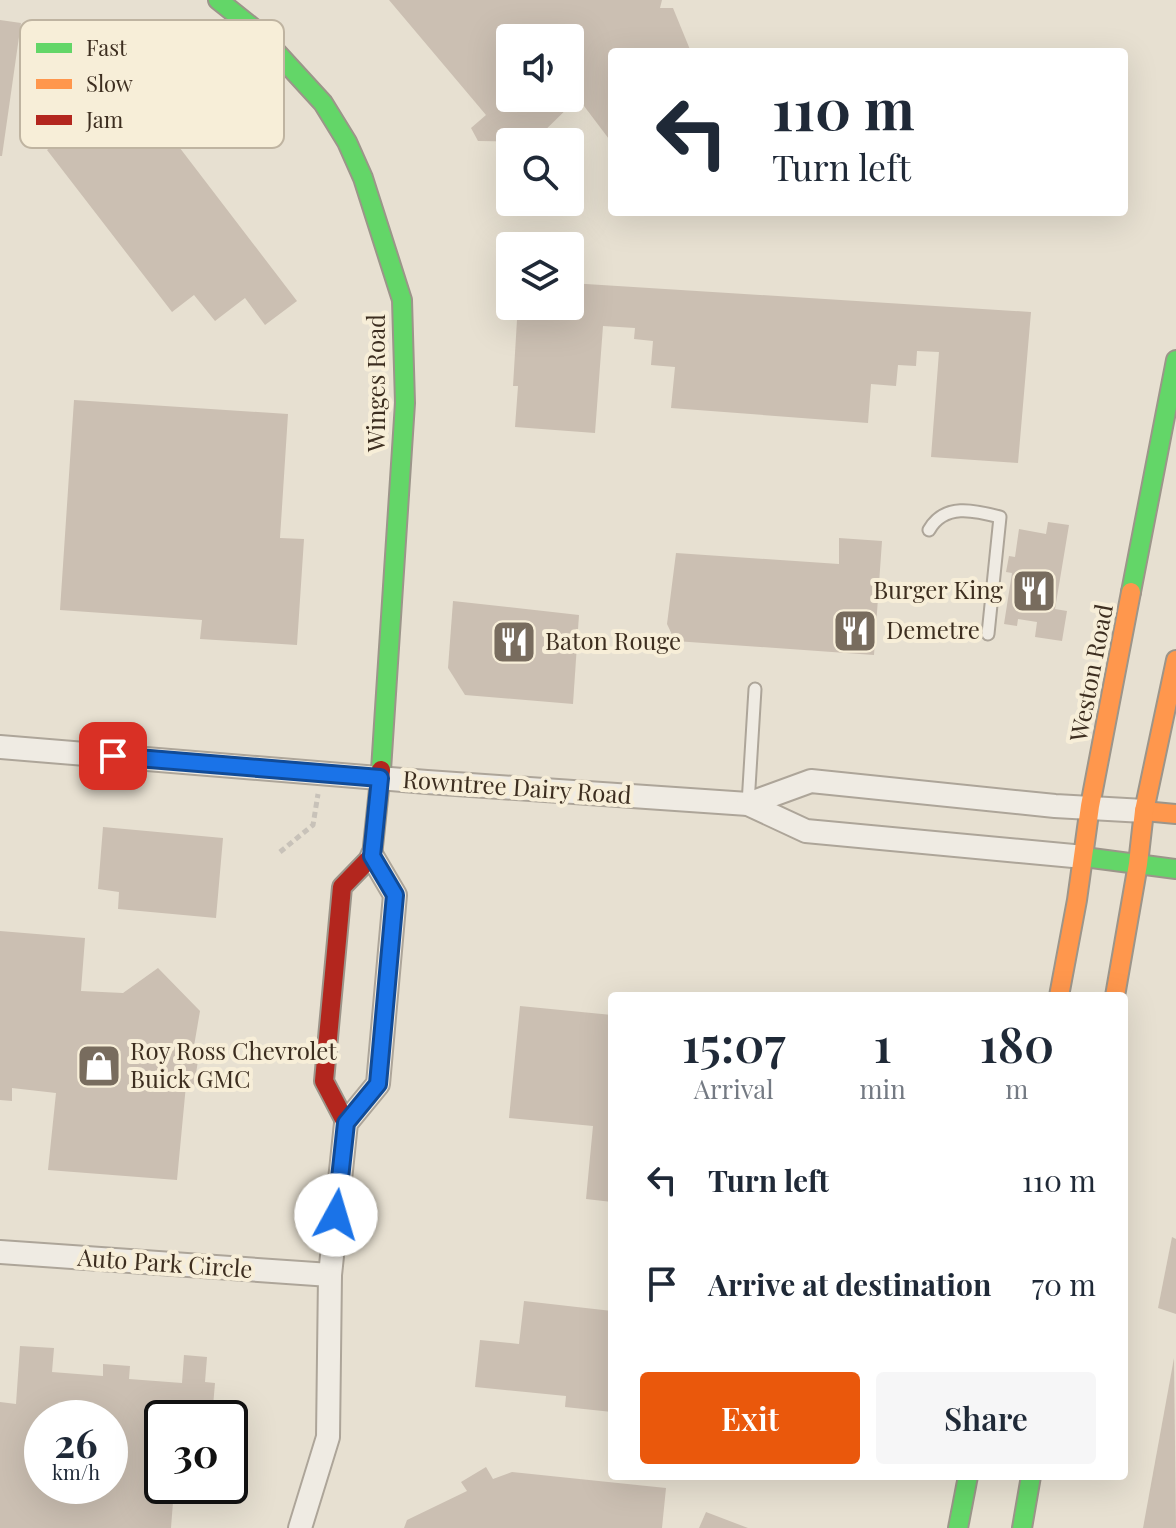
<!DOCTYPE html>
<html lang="en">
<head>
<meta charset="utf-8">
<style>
  body { margin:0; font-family:"Playfair Display",serif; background:#f6f6f7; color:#1f2937; height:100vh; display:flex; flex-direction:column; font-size:30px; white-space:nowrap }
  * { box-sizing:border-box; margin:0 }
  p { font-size:26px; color:#747a83 }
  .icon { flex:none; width:44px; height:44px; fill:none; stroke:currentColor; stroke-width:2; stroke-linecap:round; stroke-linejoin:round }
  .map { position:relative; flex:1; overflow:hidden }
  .panel { position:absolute; left:608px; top:992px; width:520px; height:488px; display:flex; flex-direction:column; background:#fff; border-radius:8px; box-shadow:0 8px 32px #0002 }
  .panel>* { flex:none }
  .hud { position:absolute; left:608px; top:48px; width:520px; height:168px; border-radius:8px; box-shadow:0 8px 32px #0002; background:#fff; color:#1f2937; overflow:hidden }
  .buttons { position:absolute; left:496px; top:24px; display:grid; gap:16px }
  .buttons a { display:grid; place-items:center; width:88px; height:88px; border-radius:8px; background:#fff; box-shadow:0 8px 32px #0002; font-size:40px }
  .speed { position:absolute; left:24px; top:1400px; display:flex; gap:16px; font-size:40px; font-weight:700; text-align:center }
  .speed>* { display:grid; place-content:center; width:104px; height:104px; border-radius:50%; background:#fff; box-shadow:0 8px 32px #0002; line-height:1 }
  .speed small { font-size:20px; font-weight:400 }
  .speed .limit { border:4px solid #111; border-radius:12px; background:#fff; color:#111 }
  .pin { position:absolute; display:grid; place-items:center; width:68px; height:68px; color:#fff; margin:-34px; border-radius:16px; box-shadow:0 4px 12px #0006 }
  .me { position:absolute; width:88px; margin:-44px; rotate:6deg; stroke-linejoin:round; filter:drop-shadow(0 0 6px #0008) }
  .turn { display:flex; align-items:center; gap:28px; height:168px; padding:0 32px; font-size:36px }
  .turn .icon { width:104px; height:104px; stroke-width:2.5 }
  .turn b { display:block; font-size:56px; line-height:68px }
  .eta { display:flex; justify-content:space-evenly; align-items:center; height:136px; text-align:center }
  .eta b { font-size:48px; font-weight:600; line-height:56px }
  .primary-button { display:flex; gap:16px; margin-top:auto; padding:16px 32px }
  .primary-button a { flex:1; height:92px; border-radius:8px; background:#ea580c; color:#fff; font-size:32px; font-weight:600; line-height:92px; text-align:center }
  .primary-button a+a { background:#f6f6f7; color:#1f2937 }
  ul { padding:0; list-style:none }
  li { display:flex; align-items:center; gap:24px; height:104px; padding:0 32px }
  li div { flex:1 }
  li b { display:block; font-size:30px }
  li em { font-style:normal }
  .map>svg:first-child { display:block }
  .building { fill:#cbbfb2; fill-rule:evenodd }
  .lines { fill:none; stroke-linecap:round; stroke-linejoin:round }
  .lane-casing { stroke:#ada599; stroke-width:15 }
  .street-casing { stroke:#ada599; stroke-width:26 }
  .fast-casing { stroke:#9c958a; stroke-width:22 }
  .slow-casing { stroke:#9c958a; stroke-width:22 }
  .jam-casing { stroke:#9c958a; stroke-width:22 }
  .path { stroke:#c8c2b9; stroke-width:5; stroke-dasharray:6 4; stroke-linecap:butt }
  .lane { stroke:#efebe3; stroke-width:11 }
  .street { stroke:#efebe3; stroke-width:22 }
  .fast { stroke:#63d668; stroke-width:18 }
  .slow { stroke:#ff974d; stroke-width:18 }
  .jam { stroke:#b3261e; stroke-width:18 }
  .route-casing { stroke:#114b97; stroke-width:20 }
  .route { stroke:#1a73e8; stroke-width:14 }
  .labels { text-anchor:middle; stroke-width:8; stroke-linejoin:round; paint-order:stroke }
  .street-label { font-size:24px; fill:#3d2e20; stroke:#f7eed8 }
  .poi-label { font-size:24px; fill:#3d2e20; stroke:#f7eed8; text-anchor:start }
  .key { fill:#f7eed8; stroke:#bfb4a1; stroke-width:2 }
  .key-label { font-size:22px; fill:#3d2e20 }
</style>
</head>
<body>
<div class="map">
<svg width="1176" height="1528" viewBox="0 0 1176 1528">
  <rect width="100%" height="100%" fill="#e7e0d1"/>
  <g class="building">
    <path d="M 389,0 L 662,0 L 660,8 L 673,8 L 691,52 L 612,52 L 612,143 L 578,98 L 533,142 L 478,141 L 471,128 L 486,115 ZM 510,38 L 570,38 L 570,98 L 510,98 Z"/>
    <path d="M 0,20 L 21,23 L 2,156 L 0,156 Z"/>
    <path d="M 95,37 L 297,301 L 265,325 L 245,298 L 215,321 L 194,295 L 172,312 L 47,150 L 70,133 L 53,110 L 66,99 L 54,82 L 77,65 L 70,56 Z"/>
    <path d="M 570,283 L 1031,312 L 1018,463 L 931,457 L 939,352 L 917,351 L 916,366 L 898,365 L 896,386 L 871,384 L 868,423 L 671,408 L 675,367 L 651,365 L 653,341 L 634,339 L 635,328 L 603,326 L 595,433 L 515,427 L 518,386 L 513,386 L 517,320 L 509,320 L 510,306 L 570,306 Z"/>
    <path d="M 74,400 L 288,414 L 280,538 L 304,539 L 297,645 L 200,639 L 202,620 L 60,610 Z"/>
    <path d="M 1048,522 L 1069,525 L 1055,609 L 1067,611 L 1062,641 L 1035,637 L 1037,622 L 1018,619 L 1017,626 L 1004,624 L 1012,573 L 1006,572 L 1009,556 L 1015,557 L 1019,529 L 1046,534 Z"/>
    <path d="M 839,538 L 882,541 L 874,655 L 675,641 L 667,624 L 676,553 L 839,564 Z"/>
    <path d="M 453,601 L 579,615 L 573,704 L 465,695 L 448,668 Z"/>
    <path d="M 103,827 L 223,838 L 216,918 L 118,909 L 119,892 L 98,889 Z"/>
    <path d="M 0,931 L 85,938 L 81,991 L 123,993 L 158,968 L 200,1011 L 194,1046 L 200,1047 L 194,1087 L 186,1085 L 177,1180 L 48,1170 L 56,1093 L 12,1088 L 12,1101 L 0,1100 Z"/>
    <path d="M 520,1006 L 612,1015 L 612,1202 L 586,1199 L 593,1126 L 509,1118 Z"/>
    <path d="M 1172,1237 L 1176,1239 L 1176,1314 L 1158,1308 Z"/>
    <path d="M 524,1301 L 612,1311 L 612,1412 L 565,1407 L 566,1396 L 475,1387 L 480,1340 L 519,1344 Z"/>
    <path d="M 20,1346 L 54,1348 L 52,1372 L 103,1376 L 103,1364 L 130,1366 L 129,1379 L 182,1383 L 184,1355 L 207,1357 L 205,1382 L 215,1383 L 212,1418 L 162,1418 L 162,1486 L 184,1486 L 184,1490 L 174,1489 L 171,1528 L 0,1528 L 0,1402 L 16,1404 ZM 42,1418 L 110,1418 L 110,1486 L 42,1486 Z"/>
    <path d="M 1174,1358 L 1176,1528 L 1143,1528 Z"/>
    <path d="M 486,1467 L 493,1479 L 512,1472 L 666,1488 L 662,1528 L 404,1528 L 407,1520 L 467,1491 L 461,1482 Z"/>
    <path d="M 706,1512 L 748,1528 L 699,1528 Z"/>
  </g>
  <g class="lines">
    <g class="lane-casing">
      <g id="lane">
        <path d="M 929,530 C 944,503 974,510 1000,517 L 988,634"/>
        <path d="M 748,804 L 755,689"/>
      </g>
    </g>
    <g class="street-casing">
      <g id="street">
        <path d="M 0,747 L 427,782 L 748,804 L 806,831 L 1084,857"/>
        <path d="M 748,804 L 811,781 L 1055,806 L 1144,811"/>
        <path d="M 0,1252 L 330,1275"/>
        <path d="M 300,1528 L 328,1437 L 330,1275 L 346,1123 L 378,1084 L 395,895 L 372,856"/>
      </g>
    </g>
    <g class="fast-casing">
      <g id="fast">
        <path d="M 218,0 L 257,31 L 323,103 L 347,142 L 363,178 L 402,300 L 405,403 L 381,770"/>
        <path d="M 1131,592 L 1176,360"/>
        <path d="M 1084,857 L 1176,869"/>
        <path d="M 958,1528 L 968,1476"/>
        <path d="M 1022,1528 L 1031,1476"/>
      </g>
    </g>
    <g class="slow-casing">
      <g id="slow">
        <path d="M 1144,811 L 1176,814"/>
        <path d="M 1059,996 L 1077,900 L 1090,806 L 1131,592"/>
        <path d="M 1115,996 L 1138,864 L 1144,811 L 1176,660"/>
      </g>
    </g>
    <g class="jam-casing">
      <path id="jam" d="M 346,1123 L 324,1081 L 342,887 L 372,856 L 381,770"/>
    </g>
    <path class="path" d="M 280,852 L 313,825 L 318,794"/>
    <use href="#lane" class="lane"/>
    <use href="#street" class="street"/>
    <use href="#fast" class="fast"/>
    <use href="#slow" class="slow"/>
    <use href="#jam" class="jam"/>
  </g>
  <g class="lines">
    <g class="route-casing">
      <path id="route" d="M 113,756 L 380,778 L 372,856 L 395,895 L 378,1084 L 346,1123 L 336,1215"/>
    </g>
    <use href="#route" class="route"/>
  </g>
  <defs>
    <g id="restaurant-square" transform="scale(2.3)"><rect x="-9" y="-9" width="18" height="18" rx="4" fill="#786c5e" stroke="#f7eed8"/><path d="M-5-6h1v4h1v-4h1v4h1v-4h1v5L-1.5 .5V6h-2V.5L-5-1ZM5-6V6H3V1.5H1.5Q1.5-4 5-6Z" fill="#fff"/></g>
    <g id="shop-square" transform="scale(2.3)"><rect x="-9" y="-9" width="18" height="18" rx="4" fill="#786c5e" stroke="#f7eed8"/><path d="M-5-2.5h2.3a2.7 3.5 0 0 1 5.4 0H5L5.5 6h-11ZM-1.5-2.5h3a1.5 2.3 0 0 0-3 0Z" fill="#fff"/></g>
  </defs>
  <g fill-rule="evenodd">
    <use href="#restaurant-square" x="1034" y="591"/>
    <use href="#restaurant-square" x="855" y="631"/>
    <use href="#restaurant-square" x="514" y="642"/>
    <use href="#shop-square" x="99" y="1066"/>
  </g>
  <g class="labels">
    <g class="street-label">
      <text transform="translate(377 383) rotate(-90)" y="8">Winges Road</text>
      <text transform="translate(1092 673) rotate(-79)" y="8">Weston Road</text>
      <text transform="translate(517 788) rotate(4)" y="8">Rowntree Dairy Road</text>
      <text transform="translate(165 1264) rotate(4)" y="8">Auto Park Circle</text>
    </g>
    <g class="poi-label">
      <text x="1003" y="599" text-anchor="end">Burger King</text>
      <text x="886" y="639">Demetre</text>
      <text x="545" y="650">Baton Rouge</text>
      <text x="130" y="1060">Roy Ross Chevrolet<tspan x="130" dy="28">Buick GMC</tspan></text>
    </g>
  </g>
  <rect x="20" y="20" width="264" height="128" rx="12" class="key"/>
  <rect x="36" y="43" width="36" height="10" fill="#63d668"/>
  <rect x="36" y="79" width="36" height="10" fill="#ff974d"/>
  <rect x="36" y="115" width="36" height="10" fill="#b3261e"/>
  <g class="key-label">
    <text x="86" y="56">Fast</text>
    <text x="86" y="92">Slow</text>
    <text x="86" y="128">Jam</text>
  </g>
</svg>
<div class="buttons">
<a><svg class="icon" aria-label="sound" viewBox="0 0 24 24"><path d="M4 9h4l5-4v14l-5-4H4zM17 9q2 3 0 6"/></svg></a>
<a><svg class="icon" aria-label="search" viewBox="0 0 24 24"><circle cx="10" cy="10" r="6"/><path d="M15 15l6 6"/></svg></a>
<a><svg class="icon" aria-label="layers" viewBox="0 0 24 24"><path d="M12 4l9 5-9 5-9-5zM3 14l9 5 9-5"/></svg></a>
</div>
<div class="speed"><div>26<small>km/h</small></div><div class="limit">30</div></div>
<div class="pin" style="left:113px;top:756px;background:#d93025"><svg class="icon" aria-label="arrive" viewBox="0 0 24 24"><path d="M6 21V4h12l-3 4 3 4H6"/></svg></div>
<svg class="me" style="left:336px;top:1215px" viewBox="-20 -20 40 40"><circle r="19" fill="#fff"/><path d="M0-13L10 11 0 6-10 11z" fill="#1a73e8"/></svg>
<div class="hud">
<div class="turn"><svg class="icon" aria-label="left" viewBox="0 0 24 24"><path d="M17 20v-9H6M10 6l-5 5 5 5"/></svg><div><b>110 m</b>Turn left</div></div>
</div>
<section class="panel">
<div class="eta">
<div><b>15:07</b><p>Arrival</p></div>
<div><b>1</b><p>min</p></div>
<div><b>180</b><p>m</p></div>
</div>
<ul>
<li><svg class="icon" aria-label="left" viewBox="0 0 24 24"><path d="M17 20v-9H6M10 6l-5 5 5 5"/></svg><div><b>Turn left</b></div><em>110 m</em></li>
<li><svg class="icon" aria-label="arrive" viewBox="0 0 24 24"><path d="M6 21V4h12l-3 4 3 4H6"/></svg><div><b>Arrive at destination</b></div><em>70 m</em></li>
</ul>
<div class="primary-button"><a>Exit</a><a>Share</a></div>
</section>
</div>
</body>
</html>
